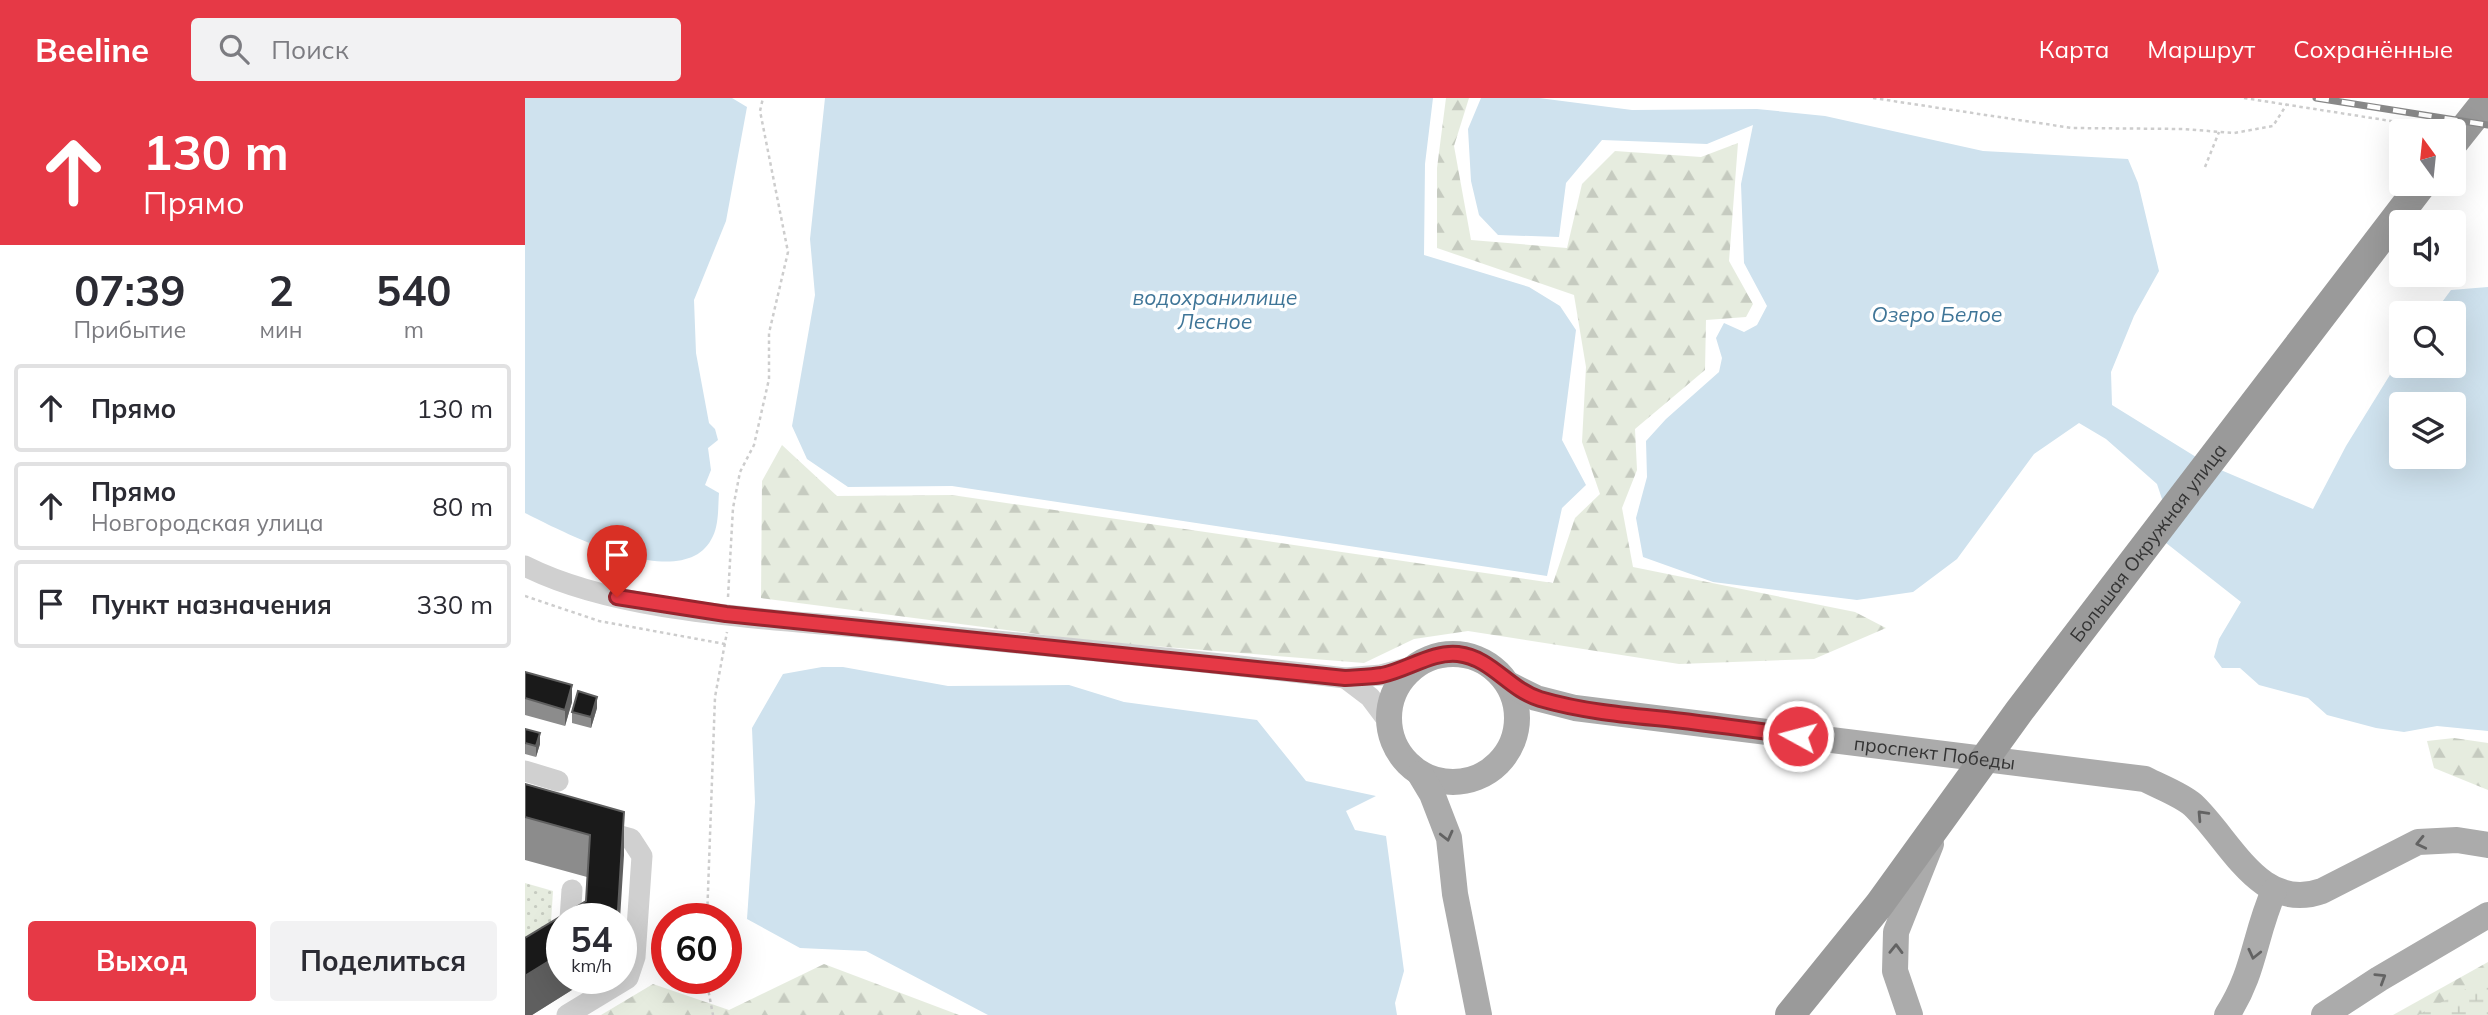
<!DOCTYPE html>
<html lang="ru">
<head>
<meta charset="utf-8">
<style>
  body { margin:0; font-family:Mulish,sans-serif; background:#f2f2f3; color:#2b2b33; height:100vh; display:flex; flex-direction:column; font-size:26px; white-space:nowrap }
  * { box-sizing:border-box; margin:0 }
  p { font-size:23px; color:#7c7c81 }
  .icon { flex:none; width:38px; height:38px; fill:none; stroke:currentColor; stroke-width:2; stroke-linecap:round; stroke-linejoin:round }
  .map { position:relative; flex:1; overflow:hidden }
  .panel { display:flex; flex-direction:column; background:#fff; width:525px }
  .panel>* { flex:none }
  .top-card { background:#e63946; color:#fff; overflow:hidden }
  .needle { width:46px; rotate:345deg }
  .tools { position:absolute; left:1864px; top:21px; display:grid; gap:14px }
  .tools a { display:grid; place-items:center; width:77px; height:77px; border-radius:7px; background:#fff; box-shadow:0 7px 28px #0002; font-size:35px }
  .speed { position:absolute; left:21px; top:805px; display:flex; gap:14px; font-size:35px; font-weight:700; text-align:center }
  .speed>* { display:grid; place-content:center; width:91px; height:91px; border-radius:50%; background:#fff; box-shadow:0 7px 28px #0002; line-height:1 }
  .speed small { font-size:18px; font-weight:400 }
  .speed .limit { border:10px solid #d22; background:#fff; color:#111 }
  .pin { position:absolute; display:grid; place-items:center; width:60px; height:60px; color:#fff; margin:-72px -30px; border-radius:50% 50% 50% 0; rotate:-45deg; box-shadow:0 0 7px #0007 }
  .pin .icon { rotate:45deg }
  .me { position:absolute; width:77px; margin:-38px; rotate:277deg; stroke-linejoin:round; filter:drop-shadow(0 0 5px #0008) }
  .turn { display:flex; align-items:center; gap:24px; height:147px; padding:0 28px; font-size:32px }
  .turn .icon { width:91px; height:91px; stroke-width:2.5 }
  .turn b { display:block; font-size:49px; line-height:60px }
  .eta { display:flex; justify-content:space-evenly; align-items:center; height:119px; text-align:center }
  .eta b { font-size:42px; font-weight:700; line-height:49px }
  .primary-button { display:flex; gap:14px; margin-top:auto; padding:14px 28px }
  .primary-button a { flex:1; height:80px; border-radius:7px; background:#e63946; color:#fff; font-size:28px; font-weight:700; line-height:80px; text-align:center }
  .primary-button a+a { background:#f2f2f3; color:#2b2b33 }
  ul { padding:0; list-style:none }
  li { display:flex; align-items:center; gap:21px; height:88px; margin:0 14px 10px; padding:0 14px; border:4px solid #e1e1e2; border-radius:7px }
  li div { flex:1 }
  li b { display:block; font-size:26px }
  li em { font-style:normal }
  header { display:flex; align-items:center; gap:42px; box-sizing:border-box; height:98px; padding:0 35px; background:#e63946; color:#fff }
  header strong { font-size:33px }
  nav { display:flex; gap:38px; margin-inline-start:auto; font-size:24px }
  .search { width:490px; height:63px; background:#f2f2f3; display:flex; align-items:center; gap:18px; box-sizing:border-box; padding:0 24px; border-radius:7px; color:#7c7c81; font-size:26px }
  main { display:flex; flex:1; min-height:0 }
  .map>svg:first-child { display:block }
  .grass { fill:url(#grass-dots) }
  .forest { fill:url(#forest-firs) }
  .wetland { fill:url(#wetland-marsh) }
  .water { fill:#cfe2ee; fill-rule:evenodd }
  .lines { fill:none; stroke-linecap:round; stroke-linejoin:round }
  .path { stroke:#cdcdcd; stroke-width:2.5; stroke-dasharray:3.5 3.5; stroke-linecap:butt }
  .minor { stroke:#d0d0d0; stroke-width:21 }
  .major { stroke:#ababab; stroke-width:26 }
  .highway { stroke:#9a9a9a; stroke-width:30 }
  .rail-casing { stroke:#888; stroke-width:7 }
  .rail { stroke:#fff; stroke-width:4.5; stroke-dasharray:13; stroke-linecap:butt }
  .wall { fill:#8c8c8c }
  .shaded-wall { fill:#5f5f5f }
  .building { fill:#1a1a1a; stroke:#5f5f5f; stroke-width:2 }
  .oneway { stroke:#636363 }
  .route-casing { stroke:#96252e; stroke-width:18 }
  .route { stroke:#e63946; stroke-width:12 }
  .labels { text-anchor:middle; stroke-width:7; stroke-linejoin:round; paint-order:stroke }
  .street-label { font-size:19px; fill:#333; stroke:#fff }
  .water-label { font-size:21px; font-style:italic; fill:#3f7597; stroke:#fff }
</style>
</head>
<body>
<header>
<strong>Beeline</strong>
<div class="search"><svg class="icon" aria-label="search" viewBox="0 0 24 24"><circle cx="10" cy="10" r="6"/><path d="M15 15l6 6"/></svg>Поиск</div>
<nav><a>Карта</a><a>Маршрут</a><a>Сохранённые</a></nav>
</header>
<main>
<section class="panel">
<div class="top-card">
<div class="turn"><svg class="icon" aria-label="ahead" viewBox="0 0 24 24"><path d="M12 20V5M6 11l6-6 6 6"/></svg><div><b>130 m</b>Прямо</div></div>
</div>
<div class="eta">
<div><b>07:39</b><p>Прибытие</p></div>
<div><b>2</b><p>мин</p></div>
<div><b>540</b><p>m</p></div>
</div>
<ul>
<li><svg class="icon" aria-label="ahead" viewBox="0 0 24 24"><path d="M12 20V5M6 11l6-6 6 6"/></svg><div><b>Прямо</b></div><em>130 m</em></li>
<li><svg class="icon" aria-label="ahead" viewBox="0 0 24 24"><path d="M12 20V5M6 11l6-6 6 6"/></svg><div><b>Прямо</b><p>Новгородская улица</p></div><em>80 m</em></li>
<li><svg class="icon" aria-label="arrive" viewBox="0 0 24 24"><path d="M6 21V4h12l-3 4 3 4H6"/></svg><div><b>Пункт назначения</b></div><em>330 m</em></li>
</ul>
<div class="primary-button"><a>Выход</a><a>Поделиться</a></div>
</section>
<div class="map">
<svg width="1963" height="917" viewBox="0 0 1963 917">
  <defs>
    <pattern id="grass-dots" width="8" height="8" patternUnits="userSpaceOnUse" patternTransform="scale(1.75)"><rect width="8" height="8" fill="#e6ecdf"/><path d="M2 2h.1M6 6h.1" fill="none" stroke="#c6cbc0" stroke-width="1.8" stroke-linecap="round"/></pattern>
    <pattern id="forest-firs" width="22" height="20" patternUnits="userSpaceOnUse" patternTransform="scale(1.75)"><rect width="22" height="20" fill="#e6ecdf"/><path d="M5 1l3.5 6h-7zM16 11l3.5 6h-7z" fill="#c6cbc0"/></pattern>
    <pattern id="wetland-marsh" width="20" height="14" patternUnits="userSpaceOnUse" patternTransform="scale(1.75)"><rect width="20" height="14" fill="#e6ecdf"/><path d="M1 5h8M5 5V1M11 12h8M15 12V8" fill="none" stroke="#c6cbc0"/></pattern>
  </defs>
  <rect width="100%" height="100%" fill="#fff"/>
  <path class="grass" d="M 0,785 L 28,793 L 26,824 L 0,840 Z"/>
  <g class="forest">
    <path d="M 921,0 L 944,0 L 929,48 L 946,142 L 1042,150 L 1057,86 L 1090,53 L 1176,59 L 1213,45 L 1204,163 L 1228,206 L 1221,219 L 1181,222 L 1180,272 L 1110,331 L 1112,372 L 1097,410 L 1108,469 L 1330,514 L 1361,530 L 1289,561 L 1154,566 L 943,533 L 889,541 L 839,565 L 565,543 L 236,500 L 237,383 L 257,347 L 312,398 L 427,397 L 1028,485 L 1050,420 L 1075,396 L 1057,344 L 1061,269 L 1049,197 L 912,150 L 912,70 Z"/>
    <path d="M 1929,640 L 1963,645 L 1963,692 L 1909,670 L 1902,643 Z"/>
    <path d="M 1963,864 L 1963,917 L 1868,917 Z"/>
    <path d="M 299,866 L 434,917 L 76,917 L 128,886 L 204,912 Z"/>
  </g>
  <path class="wetland" d="M 1963,879 L 1963,917 L 1893,917 Z"/>
  <g class="water">
    <path d="M 0,0 L 207,0 L 222,9 L 201,123 L 169,202 L 171,255 L 184,325 L 190,331 L 193,342 L 183,350 L 186,372 L 180,387 L 194,395 C 193,407 194,426 188,438 C 161,499 38,434 0,415 Z"/>
    <path d="M 300,0 L 908,0 L 900,66 L 899,157 L 1004,189 L 1035,208 L 1051,232 L 1037,342 L 1061,387 L 1037,410 L 1022,478 L 427,388 L 323,389 L 282,361 L 267,328 L 290,197 L 285,141 Z"/>
    <path d="M 956,0 L 1014,0 L 1107,12 L 1232,11 L 1300,18 L 1458,53 L 1603,61 L 1613,85 L 1634,173 L 1609,218 L 1586,274 L 1587,307 L 1684,367 L 1788,411 L 1821,348 L 1876,259 L 1876,268 L 1928,268 L 1928,215 L 1909,215 L 1926,192 L 1963,189 L 1963,633 L 1912,628 L 1879,634 L 1851,630 L 1802,617 L 1783,600 L 1734,587 L 1715,570 L 1697,570 L 1689,559 L 1694,541 L 1716,504 L 1636,441 L 1645,425 L 1632,386 L 1581,341 L 1554,325 L 1509,356 L 1432,461 L 1388,494 L 1332,502 L 1188,484 L 1118,459 L 1111,420 L 1122,379 L 1121,343 L 1141,321 L 1194,274 L 1197,260 L 1191,240 L 1199,225 L 1219,234 L 1232,227 L 1242,208 L 1219,165 L 1216,86 L 1228,27 L 1182,46 L 1077,42 L 1041,85 L 1034,139 L 973,137 L 954,117 L 946,83 L 943,31 ZM 1876,306 L 1928,306 L 1928,359 L 1876,359 Z"/>
    <path d="M 297,569 L 318,569 L 423,588 L 544,587 L 599,604 L 732,622 L 781,683 L 851,698 L 821,713 L 830,732 L 861,738 L 879,873 L 870,905 L 872,917 L 463,917 L 341,853 L 275,850 L 222,821 L 230,704 L 227,630 L 258,576 Z"/>
  </g>
  <g class="lines">
    <g class="path">
      <path d="M 1348,0 L 1547,30 L 1658,31 L 1709,35 L 1748,28 L 1762,6"/>
      <path d="M 1719,0 L 1911,30"/>
      <path d="M 1680,69 L 1694,34"/>
      <path d="M 0,498 L 74,523 L 200,546"/>
      <path d="M 203,499 L 208,410 L 215,374 L 229,347 L 244,281 L 244,235 L 263,154 L 235,13 L 238,0"/>
      <path d="M 182,821 L 190,599 L 202,534"/>
      <path d="M 181,880 L 188,917"/>
    </g>
    <g class="minor">
      <path d="M 0,468 C 93,515 238,520 341,530 C 501,546 660,561 820,580 L 856,577 L 890,568"/>
      <path d="M 820,580 L 845,599 L 863,623"/>
      <path d="M 0,673 L 33,683"/>
      <path d="M 45,821 L 47,792"/>
      <path d="M 42,917 L 103,880 L 110,859 L 117,758 L 106,741 L 73,732"/>
    </g>
    <g class="major">
      <circle cx="928" cy="620" r="64"/>
      <path id="s1" d="M 983,586 L 1011,600 L 1050,610 L 1620,681 C 1635,689 1655,696 1668,707 C 1706,743 1735,815 1797,793 L 1893,744 L 1932,742 L 1963,747"/>
      <path d="M 895,676 L 907,696 L 924,740 L 930,796 L 954,917"/>
      <path d="M 1385,917 L 1370,873 L 1371,834 L 1406,746"/>
      <path d="M 1702,917 C 1730,874 1729,838 1749,793"/>
      <path d="M 1799,917 L 1854,881 L 1963,817"/>
    </g>
    <g class="highway">
      <path d="M 1928,45 L 1963,1"/>
      <path id="s2" d="M 1265,917 L 1354,807 L 1495,612 L 1897,86"/>
    </g>
    <g class="rail-casing">
      <path id="rail" d="M 1791,0 L 1963,27"/>
    </g>
    <use href="#rail" class="rail"/>
  </g>
  <g class="wall">
    <path d="M 0,574 L 47,604 L 40,628 L 0,617 Z"/>
    <path d="M 72,610 L 66,630 L 47,625 L 47,614 Z"/>
    <path d="M 0,631 L 15,646 L 11,659 L 0,656 Z"/>
    <path d="M 0,686 L 99,757 L 37,880 L 66,880 L 7,917 L 0,917 L 61,803 L 62,779 L 0,762 Z"/>
  </g>
  <g class="shaded-wall">
    <path d="M 47,587 L 47,604 L 40,628 L 40,612 Z"/>
    <path d="M 72,599 L 72,610 L 66,630 L 66,619 Z"/>
    <path d="M 15,635 L 15,646 L 11,659 L 11,648 Z"/>
    <path d="M 99,714 L 99,757 L 95,821 L 87,821 Z"/>
    <path d="M 37,855 L 37,880 L 66,880 L 7,917 L 0,917 L 0,878 Z"/>
  </g>
  <g class="building">
    <path d="M 0,574 L 47,587 L 40,612 L 0,600 Z"/>
    <path d="M 53,593 L 72,599 L 66,619 L 47,614 Z"/>
    <path d="M 0,631 L 15,635 L 11,648 L 0,645 Z"/>
    <path d="M 0,686 L 99,714 L 93,812 L 87,821 L 37,821 L 37,855 L 0,878 L 0,840 L 61,803 L 65,737 L 0,719 Z"/>
  </g>
  <defs><path id="oneway-chevron" d="M-2-3.5L2.5 0L-2 3.5" fill="none" stroke-width="1.6" stroke-linecap="round" stroke-linejoin="round" transform="scale(1.75)"/></defs>
  <g class="oneway">
    <use href="#oneway-chevron" transform="translate(1677 717) rotate(-133)"/>
    <use href="#oneway-chevron" transform="translate(922 738) rotate(76)"/>
    <use href="#oneway-chevron" transform="translate(1896 745) rotate(167)"/>
    <use href="#oneway-chevron" transform="translate(1371 851) rotate(-89)"/>
    <use href="#oneway-chevron" transform="translate(1729 856) rotate(103)"/>
    <use href="#oneway-chevron" transform="translate(1856 880) rotate(-32)"/>
  </g>
  <g class="lines">
    <g class="route-casing">
      <path id="route" d="M 92,499 L 201,516 L 820,580 C 832,579 845,579 857,577 C 882,572 908,553 933,556 C 967,560 983,591 1015,601 C 1056,613 1098,617 1141,621 C 1185,626 1229,632 1273,638"/>
    </g>
    <use href="#route" class="route"/>
  </g>
  <g class="labels">
    <g class="street-label">
      <text dy="7" stroke="none"><textPath href="#s2" startOffset="593">Большая Окружная улица</textPath></text>
      <text dy="7" stroke="none"><textPath href="#s1" startOffset="434">проспект Победы</textPath></text>
    </g>
    <g class="water-label">
      <text x="690" y="207">водохранилище<tspan x="690" dy="24">Лесное</tspan></text>
      <text x="1412" y="224">Озеро Белое</text>
    </g>
  </g>
</svg>
<div class="tools">
<a><svg class="needle" viewBox="-14 -14 28 28"><path d="M0-13l5 13h-10z" fill="#e53935"/><path d="M0 13l5-13h-10z" fill="#7c7c81"/></svg></a>
<a><svg class="icon" aria-label="sound" viewBox="0 0 24 24"><path d="M4 9h4l5-4v14l-5-4H4zM17 9q2 3 0 6"/></svg></a>
<a><svg class="icon" aria-label="search" viewBox="0 0 24 24"><circle cx="10" cy="10" r="6"/><path d="M15 15l6 6"/></svg></a>
<a><svg class="icon" aria-label="layers" viewBox="0 0 24 24"><path d="M12 4l9 5-9 5-9-5zM3 14l9 5 9-5"/></svg></a>
</div>
<div class="speed"><div>54<small>km/h</small></div><div class="limit">60</div></div>
<div class="pin" style="left:92px;top:499px;background:#d93025"><svg class="icon" aria-label="arrive" viewBox="0 0 24 24"><path d="M6 21V4h12l-3 4 3 4H6"/></svg></div>
<svg class="me" style="left:1273px;top:638px" viewBox="-20 -20 40 40"><circle r="17" fill="#e63946" stroke="#fff" stroke-width="3"/><path d="M0-11L8 9 0 5-8 9z" fill="#fff"/></svg>
</div>
</main>
</body>
</html>
